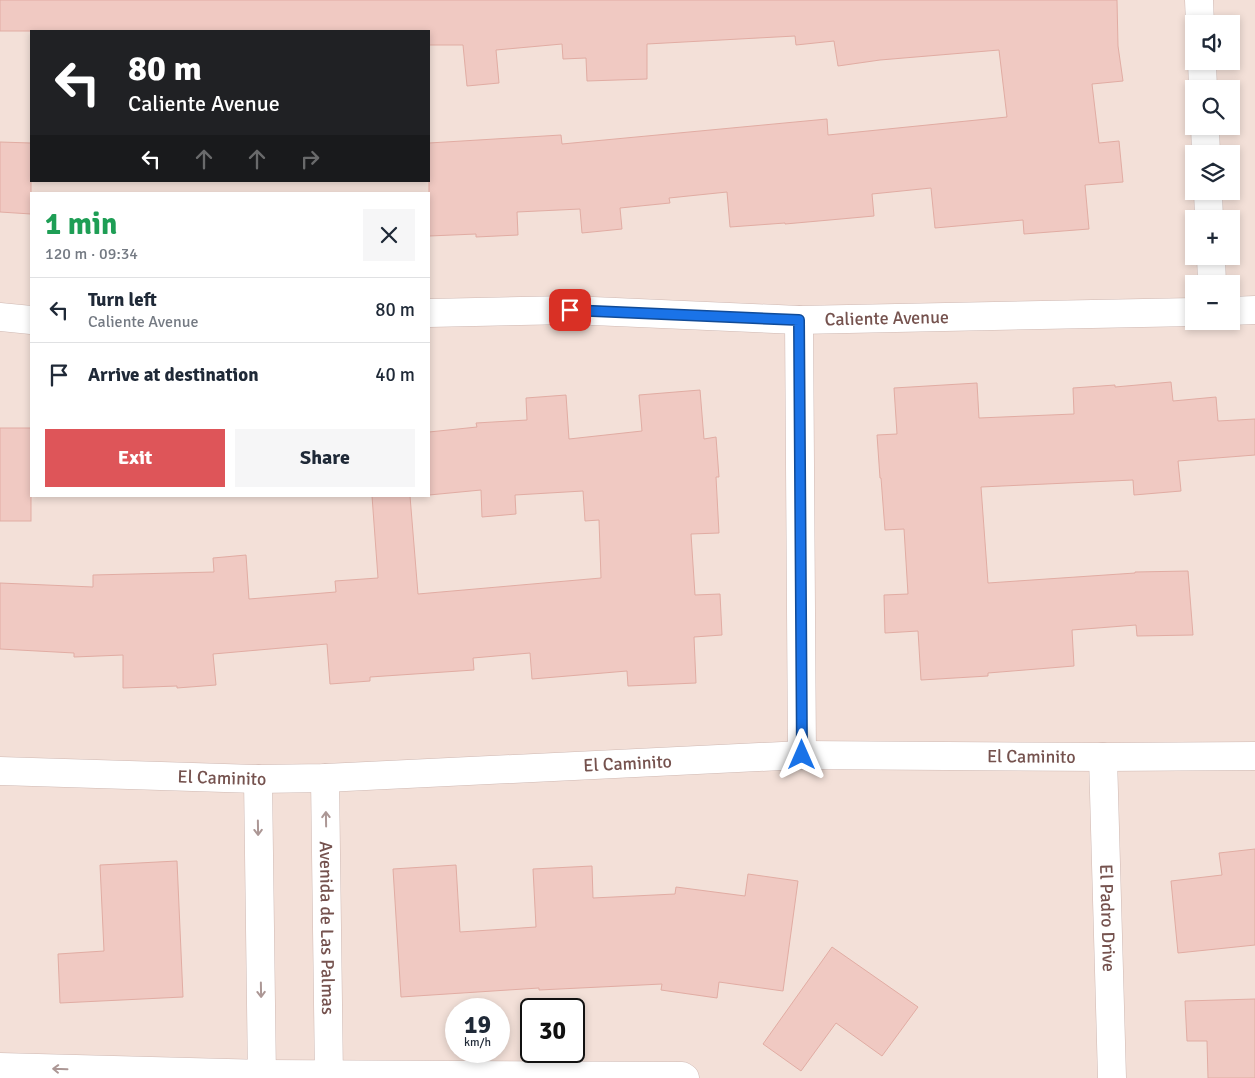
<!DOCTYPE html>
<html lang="en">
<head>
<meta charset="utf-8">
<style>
  body { margin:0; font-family:Signika,sans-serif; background:#f6f6f7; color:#1f2937; height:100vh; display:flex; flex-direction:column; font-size:19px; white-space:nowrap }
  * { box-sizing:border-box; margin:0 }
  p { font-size:16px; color:#747a83 }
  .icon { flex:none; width:28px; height:28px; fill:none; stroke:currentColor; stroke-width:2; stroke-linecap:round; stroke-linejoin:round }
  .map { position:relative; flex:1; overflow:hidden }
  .panel { position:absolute; left:30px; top:192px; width:400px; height:305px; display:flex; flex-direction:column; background:#fff; border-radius:0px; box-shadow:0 2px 8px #0003 }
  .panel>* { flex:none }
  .hud { position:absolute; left:30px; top:30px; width:400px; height:152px; border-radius:0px; box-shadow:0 2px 8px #0003; background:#202124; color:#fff; overflow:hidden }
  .controls { position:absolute; left:1185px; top:15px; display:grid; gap:10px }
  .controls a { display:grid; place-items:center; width:55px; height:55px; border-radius:0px; background:#fff; box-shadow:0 2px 8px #0003; font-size:25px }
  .speed { position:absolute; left:445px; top:998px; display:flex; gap:10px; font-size:25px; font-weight:700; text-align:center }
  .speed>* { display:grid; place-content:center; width:65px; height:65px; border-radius:50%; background:#fff; box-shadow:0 2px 8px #0003; line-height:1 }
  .speed small { font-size:12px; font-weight:400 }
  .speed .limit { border:2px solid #111; border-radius:8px; background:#fff; color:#111 }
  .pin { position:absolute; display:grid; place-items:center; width:42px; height:42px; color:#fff; margin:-21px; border-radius:10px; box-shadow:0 2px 8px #0006 }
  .me { position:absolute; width:55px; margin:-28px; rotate:0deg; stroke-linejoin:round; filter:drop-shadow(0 0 4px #0008) }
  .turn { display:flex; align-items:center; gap:18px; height:105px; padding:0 15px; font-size:22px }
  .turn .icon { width:65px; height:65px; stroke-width:2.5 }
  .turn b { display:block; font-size:35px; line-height:42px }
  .lanes { display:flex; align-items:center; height:48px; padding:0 15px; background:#0003; justify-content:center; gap:25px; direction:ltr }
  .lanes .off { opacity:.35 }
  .round { display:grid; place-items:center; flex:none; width:52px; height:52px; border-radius:0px; background:#f6f6f7 }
  .headline { display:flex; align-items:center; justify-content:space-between; height:85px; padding:0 15px }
  h1 { font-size:30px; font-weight:700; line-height:38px; color:#1e9e55 }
  .action { display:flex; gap:10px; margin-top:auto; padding:10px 15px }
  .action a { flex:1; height:58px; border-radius:0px; background:#de5559; color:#fff; font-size:20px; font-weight:700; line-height:58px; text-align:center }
  .action a+a { background:#f6f6f7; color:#1f2937 }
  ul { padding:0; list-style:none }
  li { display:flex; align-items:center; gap:15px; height:65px; padding:0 15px; border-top:1px solid #e0e1e3 }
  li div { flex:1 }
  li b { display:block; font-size:19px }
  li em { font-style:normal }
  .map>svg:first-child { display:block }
  .residential { fill:#f3e0d8; fill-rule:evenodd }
  .building { fill:#f0c9c2; stroke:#e1aca3 }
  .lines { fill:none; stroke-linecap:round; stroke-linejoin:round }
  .minor-casing { stroke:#cfb8b2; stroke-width:29 }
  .minor { stroke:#fff; stroke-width:28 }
  .oneway { stroke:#ac9795 }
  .route-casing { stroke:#114b97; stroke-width:12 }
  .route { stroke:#1a73e8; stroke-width:9 }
  .labels { text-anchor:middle; stroke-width:4; stroke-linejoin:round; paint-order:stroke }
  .street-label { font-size:18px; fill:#75524e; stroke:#fef5f0 }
</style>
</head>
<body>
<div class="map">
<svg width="1255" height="1078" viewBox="0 0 1255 1078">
  <rect width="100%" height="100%" fill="#fcf0e9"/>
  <path class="residential" d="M 0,0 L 1255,0 L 1255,1078 L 0,1078 ZM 1194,24 L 1231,24 L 1231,61 L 1194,61 ZM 31,31 L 429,31 L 429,181 L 31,181 ZM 1194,89 L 1231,89 L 1231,126 L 1194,126 ZM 1194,154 L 1231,154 L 1231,191 L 1194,191 ZM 31,194 L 429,194 L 429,496 L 31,496 ZM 1194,219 L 1231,219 L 1231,256 L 1194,256 ZM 1194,284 L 1231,284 L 1231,321 L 1194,321 ZM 456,1009 L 499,1009 L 499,1051 L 456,1051 ZM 531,1009 L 574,1009 L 574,1051 L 531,1051 Z"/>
  <g class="building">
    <path d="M 0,0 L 1117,0 L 1118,46 L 1123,81 L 1092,84 L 1099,143 L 1119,141 L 1123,182 L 1085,185 L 1089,229 L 1024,234 L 1023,220 L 935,228 L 931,188 L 872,194 L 874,216 L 785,224 L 785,223 L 730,227 L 727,192 L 669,198 L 670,203 L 620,208 L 622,229 L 582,233 L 580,209 L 517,212 L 518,235 L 476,237 L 476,234 L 429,236 L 429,143 L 561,135 L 562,144 L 827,119 L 828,135 L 1007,117 L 999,50 L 880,60 L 838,66 L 834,41 L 796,45 L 795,36 L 647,44 L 647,79 L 587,81 L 586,58 L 563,59 L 562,44 L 496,50 L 499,83 L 467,86 L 463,45 L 429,45 L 429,31 L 0,31 Z"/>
    <path d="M 0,142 L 31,143 L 31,214 L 0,212 Z"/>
    <path d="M 1171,382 L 1173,401 L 1216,397 L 1218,421 L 1255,419 L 1255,455 L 1178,461 L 1181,491 L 1134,495 L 1133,480 L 981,487 L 988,583 L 1135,573 L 1135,572 L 1188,571 L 1193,635 L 1137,636 L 1136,625 L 1072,630 L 1074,666 L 988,673 L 988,676 L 921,680 L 918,631 L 885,633 L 884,595 L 908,594 L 904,529 L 885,530 L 881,478 L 880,478 L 877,435 L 897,434 L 894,388 L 977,383 L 979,418 L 1074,414 L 1073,388 L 1115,385 L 1115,387 Z"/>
    <path d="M 700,390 L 704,439 L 716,437 L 719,477 L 716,477 L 719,533 L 691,534 L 695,595 L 720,594 L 722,635 L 694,637 L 696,683 L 628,686 L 627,671 L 532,679 L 530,653 L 473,658 L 474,670 L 370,677 L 370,681 L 330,684 L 327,644 L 213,654 L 216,685 L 177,688 L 177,686 L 123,688 L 123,655 L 74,657 L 74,653 L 0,649 L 0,583 L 93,587 L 93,575 L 214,572 L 213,558 L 246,555 L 249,599 L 336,592 L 335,581 L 378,578 L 372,496 L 410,496 L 418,594 L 601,578 L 599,520 L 585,521 L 583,491 L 515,495 L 516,514 L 482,517 L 481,490 L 429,495 L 429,432 L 477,427 L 476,423 L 527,420 L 526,398 L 566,395 L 569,439 L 642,431 L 639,395 Z"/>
    <rect x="0" y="428" width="31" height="93"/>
    <path d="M 1255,849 L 1255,945 L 1178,953 L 1171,881 L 1222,875 L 1219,853 Z"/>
    <path d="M 177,861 L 183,997 L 60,1003 L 58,954 L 104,951 L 100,865 Z"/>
    <path d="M 456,865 L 460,932 L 536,927 L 533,869 L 592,866 L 593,898 L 675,894 L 676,887 L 745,896 L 748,874 L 798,881 L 783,991 L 719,982 L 717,998 L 661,990 L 662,984 L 539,990 L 539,988 L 401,997 L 393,869 Z"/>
    <path d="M 832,947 L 918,1007 L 882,1056 L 836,1023 L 801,1071 L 763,1044 Z"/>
    <path d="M 1255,999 L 1255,1078 L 1208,1078 L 1207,1041 L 1187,1041 L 1185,1001 Z"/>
  </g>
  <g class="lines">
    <g class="minor-casing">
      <g id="minor">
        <path d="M 1199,0 L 1200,24"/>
        <path d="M 1202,61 L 1203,89"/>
        <path d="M 1205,126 L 1206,154"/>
        <path d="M 1208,191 L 1209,219"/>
        <path d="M 1211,256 L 1212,284"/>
        <path d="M 1231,311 L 1255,310"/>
        <path id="s1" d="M 429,313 L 570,310 L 799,320 L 1194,312"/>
        <path d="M 0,317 L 31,320"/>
        <path d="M 799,320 L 802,755"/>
        <path id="s2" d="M 1103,757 L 1112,1078"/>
        <path id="s3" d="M 0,771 L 258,779 L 325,778 L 802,755 L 1103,757 L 1255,756"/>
        <path id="s4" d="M 325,778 L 329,1078"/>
        <path d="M 258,779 L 262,1078"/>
        <path d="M 0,1067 L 262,1074 L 682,1076 L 685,1078"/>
      </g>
    </g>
    <use href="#minor" class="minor"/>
  </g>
  <defs><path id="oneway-shaft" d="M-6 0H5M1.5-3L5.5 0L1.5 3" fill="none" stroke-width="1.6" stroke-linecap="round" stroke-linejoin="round" transform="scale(1.25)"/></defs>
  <g class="oneway">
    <use href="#oneway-shaft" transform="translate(326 819) rotate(-91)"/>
    <use href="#oneway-shaft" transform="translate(258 828) rotate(89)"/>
    <use href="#oneway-shaft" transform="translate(261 990) rotate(89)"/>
    <use href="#oneway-shaft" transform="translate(60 1069) rotate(-178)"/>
  </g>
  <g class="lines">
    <g class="route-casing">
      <path id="route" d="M 570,310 L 799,320 L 802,755"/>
    </g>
    <use href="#route" class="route"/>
  </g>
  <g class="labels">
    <g class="street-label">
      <text dy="6" stroke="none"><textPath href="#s1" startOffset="458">Caliente Avenue</textPath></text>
      <text dy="6" stroke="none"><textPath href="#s3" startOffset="1032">El Caminito</textPath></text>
      <text dy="6" stroke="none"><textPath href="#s3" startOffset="628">El Caminito</textPath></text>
      <text dy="6" stroke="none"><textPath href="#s3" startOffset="222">El Caminito</textPath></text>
      <text dy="6" stroke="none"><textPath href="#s2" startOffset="161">El Padro Drive</textPath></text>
      <text dy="6" stroke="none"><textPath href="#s4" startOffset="150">Avenida de Las Palmas</textPath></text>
    </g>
  </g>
</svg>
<div class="controls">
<a><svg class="icon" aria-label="sound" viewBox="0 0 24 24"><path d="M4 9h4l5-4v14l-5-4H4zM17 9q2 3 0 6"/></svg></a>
<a><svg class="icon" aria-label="search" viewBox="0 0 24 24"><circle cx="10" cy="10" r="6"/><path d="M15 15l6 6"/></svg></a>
<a><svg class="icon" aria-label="layers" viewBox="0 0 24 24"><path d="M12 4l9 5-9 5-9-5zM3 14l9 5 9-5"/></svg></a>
<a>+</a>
<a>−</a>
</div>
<div class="speed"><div>19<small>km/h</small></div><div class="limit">30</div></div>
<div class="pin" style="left:570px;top:310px;background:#d93025"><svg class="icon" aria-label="arrive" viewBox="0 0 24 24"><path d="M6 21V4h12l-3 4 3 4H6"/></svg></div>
<svg class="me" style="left:802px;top:755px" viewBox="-20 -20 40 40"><path d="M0-17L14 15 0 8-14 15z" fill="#1a73e8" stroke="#fff" stroke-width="4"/></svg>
<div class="hud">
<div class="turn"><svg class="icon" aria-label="left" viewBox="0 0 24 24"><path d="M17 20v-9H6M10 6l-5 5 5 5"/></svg><div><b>80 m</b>Caliente Avenue</div></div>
<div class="lanes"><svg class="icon" aria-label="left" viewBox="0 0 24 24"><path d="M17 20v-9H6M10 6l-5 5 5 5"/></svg><svg class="icon off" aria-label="ahead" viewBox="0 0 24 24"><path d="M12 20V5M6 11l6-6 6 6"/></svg><svg class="icon off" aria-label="ahead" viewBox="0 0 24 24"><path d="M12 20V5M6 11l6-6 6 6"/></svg><svg class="icon off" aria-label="right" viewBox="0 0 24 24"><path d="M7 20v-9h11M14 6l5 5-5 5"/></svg></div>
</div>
<section class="panel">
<div class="headline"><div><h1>1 min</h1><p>120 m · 09:34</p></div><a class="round"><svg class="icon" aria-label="close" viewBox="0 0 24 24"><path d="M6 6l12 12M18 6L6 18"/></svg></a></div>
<ul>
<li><svg class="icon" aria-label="left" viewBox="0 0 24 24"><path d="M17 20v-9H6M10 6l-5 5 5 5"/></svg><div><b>Turn left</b><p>Caliente Avenue</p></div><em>80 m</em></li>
<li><svg class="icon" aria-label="arrive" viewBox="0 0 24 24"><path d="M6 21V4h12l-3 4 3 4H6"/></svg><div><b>Arrive at destination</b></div><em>40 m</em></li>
</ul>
<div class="action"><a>Exit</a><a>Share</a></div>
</section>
</div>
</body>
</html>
